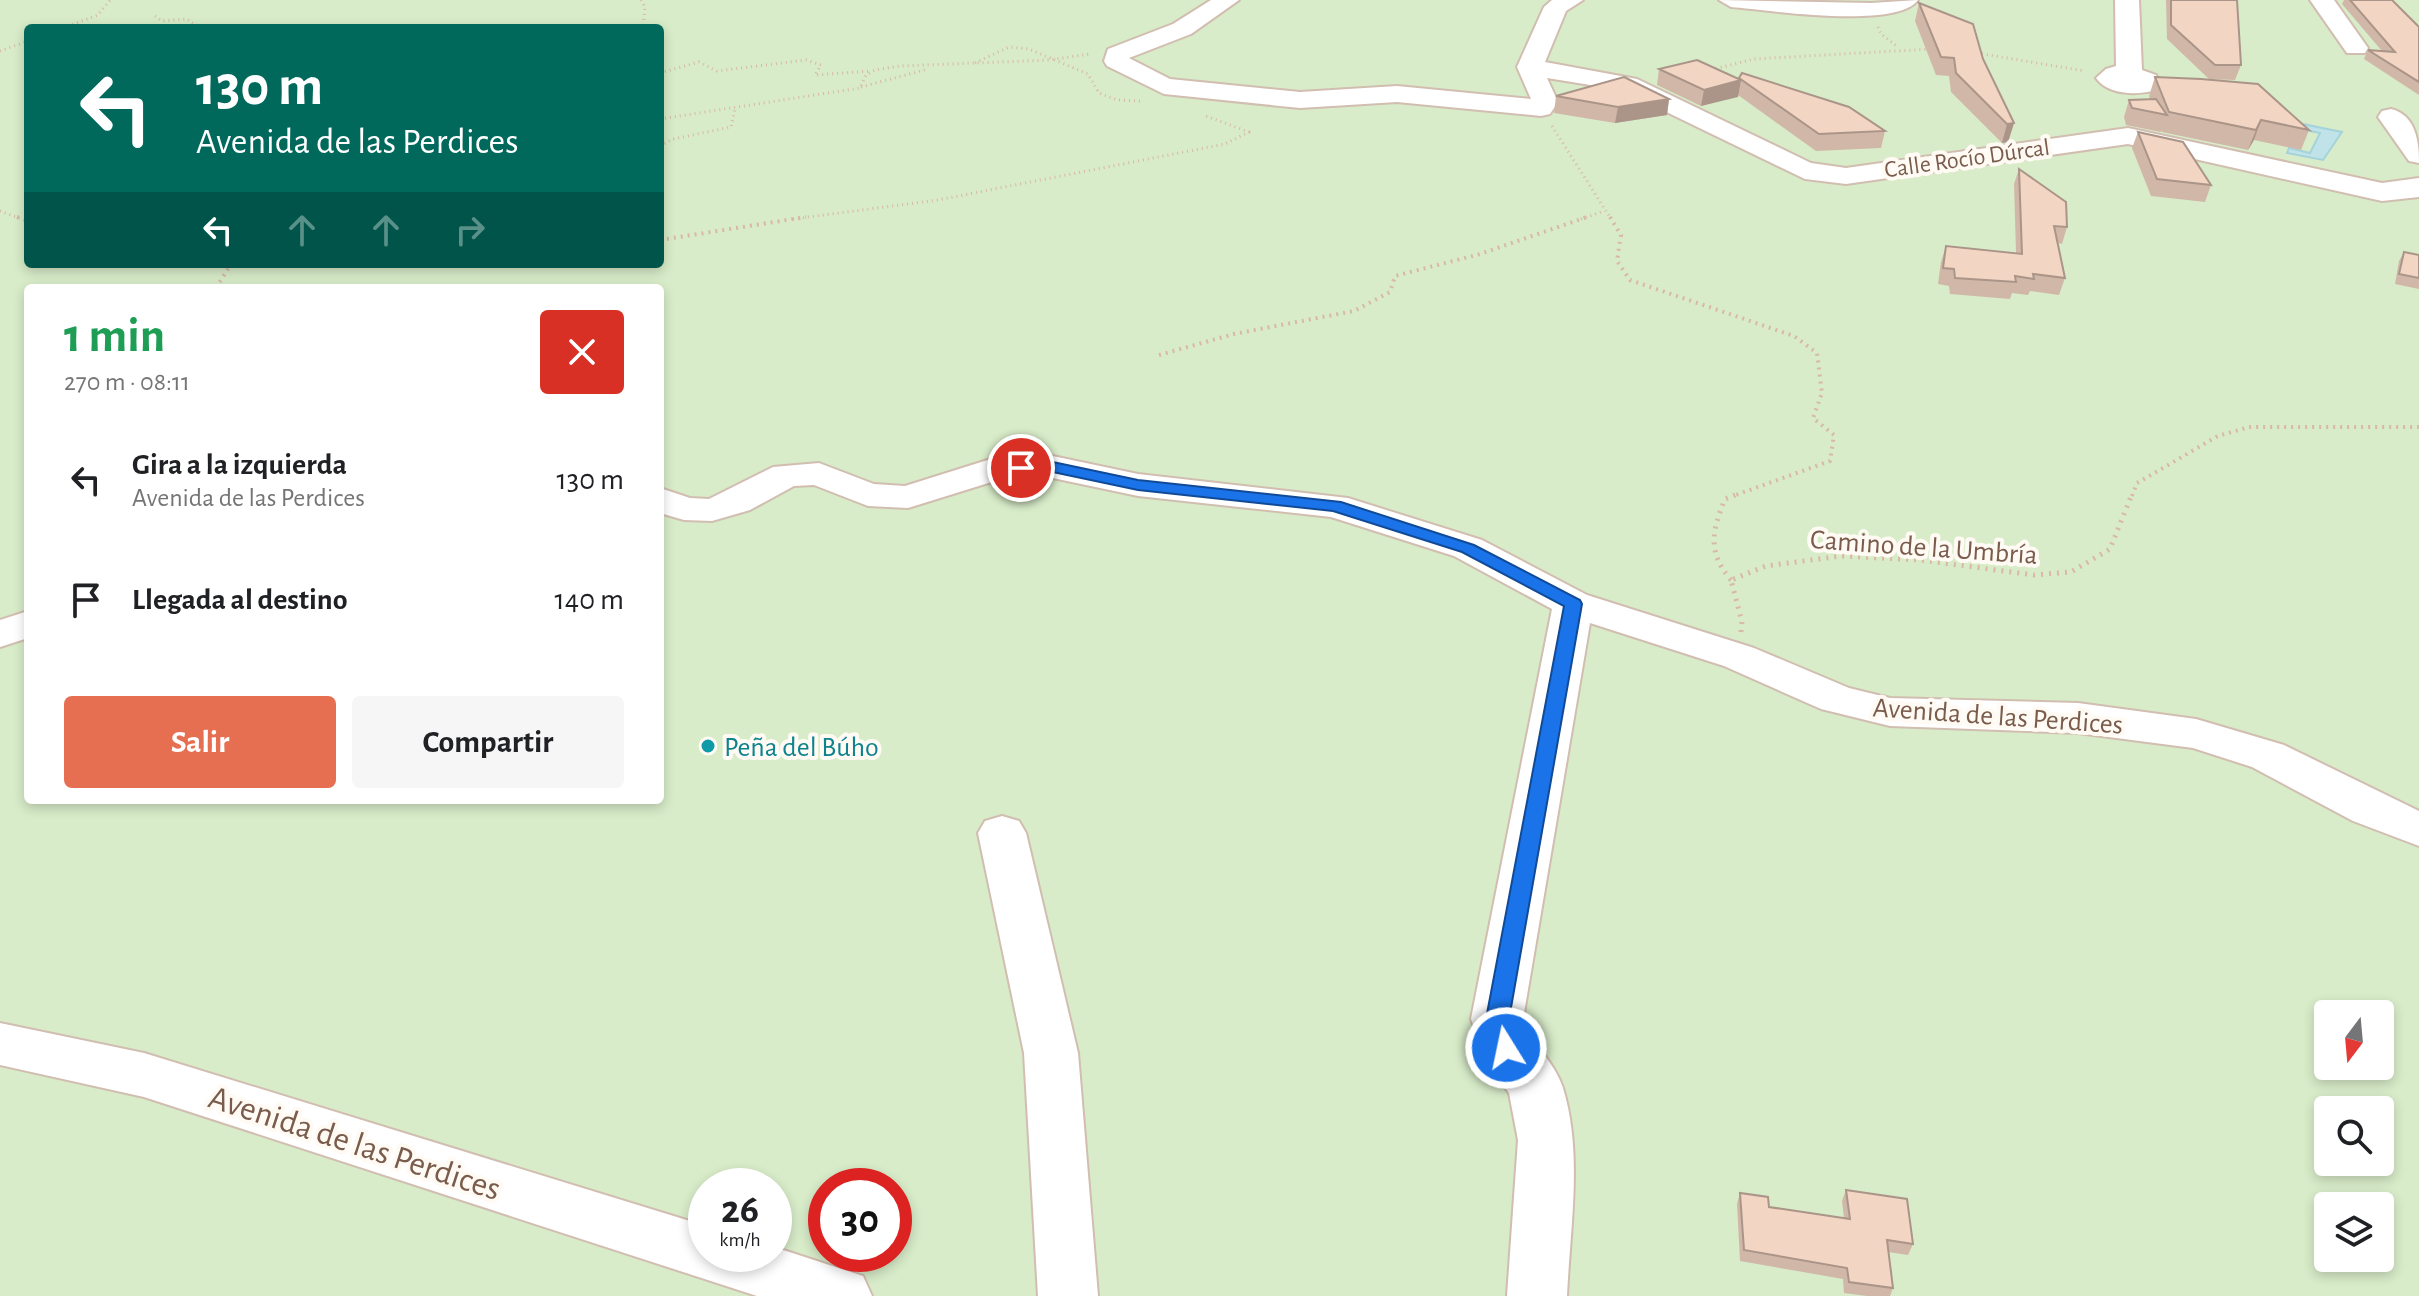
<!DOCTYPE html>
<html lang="es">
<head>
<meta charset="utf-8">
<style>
  body { margin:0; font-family:"Alegreya Sans",sans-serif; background:#f6f6f6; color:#202124; height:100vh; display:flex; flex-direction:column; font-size:30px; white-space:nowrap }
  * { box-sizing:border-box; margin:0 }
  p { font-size:26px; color:#757577 }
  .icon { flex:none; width:44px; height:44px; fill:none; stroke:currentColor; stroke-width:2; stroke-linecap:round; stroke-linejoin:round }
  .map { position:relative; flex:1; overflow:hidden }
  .details { position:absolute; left:24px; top:284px; width:640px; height:520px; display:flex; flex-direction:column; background:#fff; border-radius:8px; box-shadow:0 4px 12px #0003 }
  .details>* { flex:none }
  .banner { position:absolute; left:24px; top:24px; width:640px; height:244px; border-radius:8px; box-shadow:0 4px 12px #0003; background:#00695c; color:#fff; overflow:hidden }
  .needle { width:52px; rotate:196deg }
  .buttons { position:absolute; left:2314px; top:1000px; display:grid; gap:16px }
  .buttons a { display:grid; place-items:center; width:80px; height:80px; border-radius:8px; background:#fff; box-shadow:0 4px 12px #0003; font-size:40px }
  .speed { position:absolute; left:688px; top:1168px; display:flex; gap:16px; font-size:40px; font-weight:700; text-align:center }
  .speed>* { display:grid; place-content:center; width:104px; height:104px; border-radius:50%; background:#fff; box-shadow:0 4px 12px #0003; line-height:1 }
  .speed small { font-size:20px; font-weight:400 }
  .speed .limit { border:12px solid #d22; background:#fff; color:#111 }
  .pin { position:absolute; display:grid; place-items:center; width:68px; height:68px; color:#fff; margin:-34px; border:4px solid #fff; border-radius:50%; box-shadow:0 2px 8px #0007 }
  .me { position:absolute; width:88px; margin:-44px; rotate:350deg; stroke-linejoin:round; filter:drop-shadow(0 0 6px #0008) }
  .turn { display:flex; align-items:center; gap:28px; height:168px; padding:0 40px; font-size:36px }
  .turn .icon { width:104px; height:104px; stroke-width:2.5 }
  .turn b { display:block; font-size:56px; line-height:68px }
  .lanes { display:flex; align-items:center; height:76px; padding:0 40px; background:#0003; justify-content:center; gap:40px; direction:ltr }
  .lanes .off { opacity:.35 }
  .round { display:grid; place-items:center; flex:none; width:84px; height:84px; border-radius:8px; background:#f6f6f6 }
  .head { display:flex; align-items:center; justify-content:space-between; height:136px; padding:0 40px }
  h1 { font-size:48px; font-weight:700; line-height:60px; color:#1e9e55 }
  .primary-button { display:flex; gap:16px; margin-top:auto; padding:16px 40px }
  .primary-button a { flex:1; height:92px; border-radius:8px; background:#e76f51; color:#fff; font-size:32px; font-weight:700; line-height:92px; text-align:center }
  .primary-button a+a { background:#f6f6f6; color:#202124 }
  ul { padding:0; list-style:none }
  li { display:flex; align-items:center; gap:24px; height:120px; padding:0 40px }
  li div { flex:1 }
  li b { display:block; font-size:30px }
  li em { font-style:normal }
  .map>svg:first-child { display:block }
  .green { fill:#d8ecc9; fill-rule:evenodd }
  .water { fill:#bfe3e8; stroke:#a5d3da; stroke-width:2 }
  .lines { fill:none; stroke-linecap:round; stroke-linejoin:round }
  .minor-casing { stroke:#d1beb0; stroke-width:4 }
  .path-far2 { stroke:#d9b8a5; stroke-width:3; stroke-dasharray:1 4; stroke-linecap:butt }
  .path-far1 { stroke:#d9b8a5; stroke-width:4; stroke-dasharray:2 5; stroke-linecap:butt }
  .path { stroke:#d9b8a5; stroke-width:5; stroke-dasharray:2 6; stroke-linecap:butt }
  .minor { fill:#fff; fill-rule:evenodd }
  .wall { fill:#d1b7a8 }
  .shaded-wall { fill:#aa9588 }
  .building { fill:#f3d5c3; stroke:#aa9588; stroke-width:2 }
  .route { fill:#1a73e8; stroke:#114b97; stroke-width:2 }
  .culture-dot { fill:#0f9aa8; stroke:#fffaf3; stroke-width:3 }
  .labels { text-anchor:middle; stroke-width:8; stroke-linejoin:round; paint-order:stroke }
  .far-street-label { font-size:24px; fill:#7a5c4d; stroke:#fffaf3 }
  .street-label { font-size:28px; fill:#7a5c4d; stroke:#fffaf3 }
  .culture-label { font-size:28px; fill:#0d838f; stroke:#fffaf3; text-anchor:start }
  .near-street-label { font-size:34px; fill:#7a5c4d; stroke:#fffaf3 }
</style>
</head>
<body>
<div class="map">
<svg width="2419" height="1296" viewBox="0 0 2419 1296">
  <rect width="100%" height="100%" fill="#fdf6ec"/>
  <path class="green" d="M 0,0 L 2419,0 L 2419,1296 L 0,1296 ZM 28,28 L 660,28 L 660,264 L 28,264 ZM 28,288 L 660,288 L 660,800 L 28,800 ZM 2328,1014 L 2380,1014 L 2380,1066 L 2328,1066 ZM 2328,1110 L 2380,1110 L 2380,1162 L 2328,1162 ZM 706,1186 L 774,1186 L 774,1254 L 706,1254 ZM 826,1186 L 894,1186 L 894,1254 L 826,1254 ZM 2328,1206 L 2380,1206 L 2380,1258 L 2328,1258 Z"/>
  <path class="water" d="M 2255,120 L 2283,120 L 2342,132 L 2323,160 L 2287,153 L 2289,148 L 2310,153 L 2320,133 Z"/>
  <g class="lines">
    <g class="minor-casing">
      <g id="minor">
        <path d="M 1211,0 L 1239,0 L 1191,34 L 1129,58 L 1170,79 L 1300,92 L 1397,86 L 1531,99 L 1517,67 L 1544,7 L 1552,0 L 1583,0 L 1566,11 L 1545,62 L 1637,79 L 1811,163 L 1846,168 L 2128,128 L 2382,183 L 2419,178 L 2419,197 L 2382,201 L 2128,144 L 1846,184 L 1805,179 L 1621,90 L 1547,78 L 1558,102 L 1550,114 L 1541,116 L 1397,102 L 1300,108 L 1164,94 L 1107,66 L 1104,61 L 1108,49 L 1173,24 Z"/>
        <path d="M 1719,0 L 1871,3 L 1918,0 C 1896,30 1768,10 1731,7 Z"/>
        <path d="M 2115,0 L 2139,0 L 2142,70 L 2156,75 L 2161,85 L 2157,90 C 2138,95 2109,96 2096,78 L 2106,69 L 2116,66 Z"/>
        <path d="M 2310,0 L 2334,0 L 2368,48 L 2365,53 L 2347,53 Z"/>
        <path d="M 2391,109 C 2416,115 2419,142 2419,163 L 2409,161 L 2378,117 L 2382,111 Z"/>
        <path d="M 1048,455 L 1138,474 L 1348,498 L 1482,540 L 1587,595 L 1754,648 L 1849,688 L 1890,698 L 2078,703 L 2196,719 L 2284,745 L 2419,811 L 2419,846 L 2353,821 L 2252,767 L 2193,748 L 2078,733 L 1890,726 L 1821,709 L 1724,666 L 1590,623 L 1523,1019 C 1532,1045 1555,1062 1563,1088 C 1583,1153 1570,1228 1567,1296 L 1507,1296 L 1518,1140 L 1509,1093 L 1487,1063 L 1471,1019 L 1552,609 L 1454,556 L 1331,517 L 1138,496 L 1048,477 L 998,480 L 908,508 L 868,506 L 814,485 L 794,486 L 750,510 L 712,521 L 684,520 L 660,513 L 660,488 L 690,498 L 709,499 L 773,467 L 819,463 L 874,484 L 905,486 L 994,458 Z"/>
        <path d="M 28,611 L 28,638 L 0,647 L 0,620 Z"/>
        <path d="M 1002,816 L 1019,821 L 1026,833 L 1078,1053 L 1098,1296 L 1038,1296 L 1024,1053 L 978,833 L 985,821 Z"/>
        <path d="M 0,1023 L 144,1053 L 706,1226 L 706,1254 L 774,1254 L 774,1247 L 863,1276 L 872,1296 L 757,1296 L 144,1097 L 0,1065 Z"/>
      </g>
    </g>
    <g class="path-far2">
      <path d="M 641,0 L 645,7 L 643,28"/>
      <path d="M 155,16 L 162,21 L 187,19 L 195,25 L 220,28"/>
      <path d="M 1878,27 L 1881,34 L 1898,47"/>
      <path d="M 63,28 L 98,15 L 110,0"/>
      <path d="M 0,51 L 28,41"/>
      <path d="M 1977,53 L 2085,71"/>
      <path d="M 975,63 L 1009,47 L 1029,49 L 1088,74 L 1099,93 L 1117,100 L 1142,101"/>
      <path d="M 1711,70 L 1754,59 L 1931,49"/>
      <path d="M 660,73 L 699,62 L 717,71 L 806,60 L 821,65 L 815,75 L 870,71"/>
      <path d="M 861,87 L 928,69"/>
      <path d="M 660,119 L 860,88 L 866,75 L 875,70 L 900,66 L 1049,60 L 1090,54"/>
      <path d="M 1552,126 L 1611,219"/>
      <path d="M 660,146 L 673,139 L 731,127 L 735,109"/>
      <path d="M 0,211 L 22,219"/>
      <path d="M 793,219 L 938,200 L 1225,144 L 1249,132 L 1206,116"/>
      <path d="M 1581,219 L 1604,211"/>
    </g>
    <g class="path-far1">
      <path d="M 17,217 L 28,221"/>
      <path d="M 1610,217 L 1621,235 L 1617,261 L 1630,280 L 1794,336 L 1817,353 L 1822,393 L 1813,418 L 1834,435 L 1830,461 L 1733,496"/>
      <path d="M 660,240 L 806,217"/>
      <path d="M 216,288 L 231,264"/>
      <path d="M 1159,355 L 1234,334 L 1354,311 L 1390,292 L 1395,276 L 1480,254 L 1587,217"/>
      <path d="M 2132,496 L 2137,483 L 2218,436 L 2249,427 L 2419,427"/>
    </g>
    <g class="path">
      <path d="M 1731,580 C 1707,552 1712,531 1725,499 L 1738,494"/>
      <path d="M 1741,632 L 1742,622 L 1731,580 L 1766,566 L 1841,556 L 1920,560 L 2034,575 L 2071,572 L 2110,549 L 2132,494"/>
    </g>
    <use href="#minor" class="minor"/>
  </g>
  <g class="wall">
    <path d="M 2166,0 L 2237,0 L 2241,65 L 2235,80 L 2209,79 L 2167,39 Z"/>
    <path d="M 2344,0 L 2392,0 L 2419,27 L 2419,95 L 2364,59 L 2368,50 L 2382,51 L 2342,4 Z"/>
    <path d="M 1919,3 L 1983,59 L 2014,123 L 2008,142 L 2002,143 L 1951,92 L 1949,76 L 1936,75 L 1915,21 Z"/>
    <path d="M 1659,69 L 1739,79 L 1742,73 L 1885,131 L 1881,148 L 1816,151 L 1738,95 L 1701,106 L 1657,85 Z"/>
    <path d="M 2155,77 L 2309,130 L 2301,150 L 2254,140 L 2248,150 L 2162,132 L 2161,130 L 2161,132 L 2126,125 L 2124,117 L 2129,100 L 2150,99 L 2149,96 Z"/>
    <path d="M 1556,96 L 1669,99 L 1667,115 L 1615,123 L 1554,113 Z"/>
    <path d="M 2138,132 L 2211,185 L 2205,202 L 2151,196 L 2132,148 Z"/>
    <path d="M 2019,169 L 2067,227 L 2062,244 L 2058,243 L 2065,278 L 2059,295 L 2030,291 L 2028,295 L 2012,293 L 2010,299 L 1950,294 L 1949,286 L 1938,284 L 1941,262 L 1946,246 L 2016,253 L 2014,184 Z"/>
    <path d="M 2404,252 L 2419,255 L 2419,289 L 2395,284 L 2399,261 Z"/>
    <path d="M 1846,1190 L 1913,1244 L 1908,1255 L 1888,1252 L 1893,1288 L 1890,1296 L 1867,1296 L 1844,1293 L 1843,1279 L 1740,1261 L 1737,1204 L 1740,1193 L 1769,1207 L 1844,1218 L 1842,1201 Z"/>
  </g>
  <g class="shaded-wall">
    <path d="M 1741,80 L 1738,97 L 1701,106 L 1704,90 Z"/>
    <path d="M 1669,99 L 1667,115 L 1615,123 L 1618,107 Z"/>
    <path d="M 2261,120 L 2254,140 L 2248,150 L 2256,130 Z"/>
    <path d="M 2014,123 L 2008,142 L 2002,143 L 2007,124 Z"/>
  </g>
  <g class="building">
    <path d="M 2171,0 L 2237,0 L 2241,65 L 2215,65 L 2171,25 Z"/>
    <path d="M 2350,0 L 2392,0 L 2419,27 L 2419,82 L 2368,50 L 2395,52 Z"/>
    <path d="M 1919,3 L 1973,24 L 1983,59 L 2014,123 L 2007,124 L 1956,73 L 1954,58 L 1941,57 Z"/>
    <path d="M 1697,60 L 1741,80 L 1704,90 L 1659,69 Z"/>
    <path d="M 1742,73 L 1849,107 L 1885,131 L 1819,134 L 1739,78 Z"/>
    <path d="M 1624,77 L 1669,99 L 1618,107 L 1556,96 Z"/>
    <path d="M 2155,77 L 2201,79 L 2258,84 L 2309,130 L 2261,120 L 2256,130 L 2169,112 Z"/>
    <path d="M 2156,99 L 2167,115 L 2132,108 L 2129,100 Z"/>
    <path d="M 2138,132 L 2183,142 L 2211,185 L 2157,179 Z"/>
    <path d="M 2019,169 L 2066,202 L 2067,227 L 2054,226 L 2065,278 L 2033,274 L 2034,279 L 2015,276 L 2016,282 L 1955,278 L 1954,269 L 1943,268 L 1946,246 L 2022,254 Z"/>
    <path d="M 2404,252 L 2419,255 L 2419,278 L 2399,274 Z"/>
    <path d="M 1846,1190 L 1907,1199 L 1913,1244 L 1887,1240 L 1893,1288 L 1849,1282 L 1847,1268 L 1744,1250 L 1740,1193 L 1768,1197 L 1769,1207 L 1850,1219 Z"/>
  </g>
  <path class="route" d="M 1048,461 L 1138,480 L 1341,502 L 1474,545 L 1580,600 L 1582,604 L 1509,1019 L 1517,1048 L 1514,1054 L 1498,1054 L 1486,1019 L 1564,606 L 1462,552 L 1333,511 L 1138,490 L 1048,471 L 1021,473 L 1013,468 L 1021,463 Z"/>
  <circle class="culture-dot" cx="708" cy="746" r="8"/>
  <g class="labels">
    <g class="far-street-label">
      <text transform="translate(1967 158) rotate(-8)" y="8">Calle Rocío Dúrcal</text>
    </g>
    <g class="street-label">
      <text transform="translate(1924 546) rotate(4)" y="10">Camino de la Umbría</text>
      <text transform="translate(1998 715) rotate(4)" y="10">Avenida de las Perdices</text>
    </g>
    <g class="culture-label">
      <text x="724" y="756">Peña del Búho</text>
    </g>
    <g class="near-street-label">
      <text transform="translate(355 1142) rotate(18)" y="12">Avenida de las Perdices</text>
    </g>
  </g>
</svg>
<div class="buttons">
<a><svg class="needle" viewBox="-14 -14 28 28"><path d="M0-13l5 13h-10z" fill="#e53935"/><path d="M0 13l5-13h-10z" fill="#757577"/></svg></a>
<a><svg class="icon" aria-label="search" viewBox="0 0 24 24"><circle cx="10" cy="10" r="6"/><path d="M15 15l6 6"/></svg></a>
<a><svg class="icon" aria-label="layers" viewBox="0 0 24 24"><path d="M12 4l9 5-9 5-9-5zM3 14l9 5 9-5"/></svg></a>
</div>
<div class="speed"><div>26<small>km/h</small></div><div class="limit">30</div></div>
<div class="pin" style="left:1021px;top:468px;background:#d93025"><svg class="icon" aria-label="arrive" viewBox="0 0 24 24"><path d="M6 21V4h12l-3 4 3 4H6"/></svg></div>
<svg class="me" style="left:1506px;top:1048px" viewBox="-20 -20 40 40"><circle r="17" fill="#1a73e8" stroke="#fff" stroke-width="3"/><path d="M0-11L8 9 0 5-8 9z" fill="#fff"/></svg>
<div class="banner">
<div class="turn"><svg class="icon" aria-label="left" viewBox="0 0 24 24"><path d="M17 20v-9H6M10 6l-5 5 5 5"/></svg><div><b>130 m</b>Avenida de las Perdices</div></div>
<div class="lanes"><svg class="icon" aria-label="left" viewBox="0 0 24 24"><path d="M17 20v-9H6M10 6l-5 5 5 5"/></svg><svg class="icon off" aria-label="ahead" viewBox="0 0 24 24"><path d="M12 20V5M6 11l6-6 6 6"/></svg><svg class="icon off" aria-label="ahead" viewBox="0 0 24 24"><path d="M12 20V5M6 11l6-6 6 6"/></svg><svg class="icon off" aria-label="right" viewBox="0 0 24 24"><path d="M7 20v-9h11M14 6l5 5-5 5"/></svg></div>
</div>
<section class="details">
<div class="head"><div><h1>1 min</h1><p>270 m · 08:11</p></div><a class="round" style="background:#d93025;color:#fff"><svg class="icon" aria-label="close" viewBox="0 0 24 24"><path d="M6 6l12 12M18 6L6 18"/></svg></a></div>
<ul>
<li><svg class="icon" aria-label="left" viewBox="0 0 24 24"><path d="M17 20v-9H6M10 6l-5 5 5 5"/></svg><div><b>Gira a la izquierda</b><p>Avenida de las Perdices</p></div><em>130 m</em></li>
<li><svg class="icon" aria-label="arrive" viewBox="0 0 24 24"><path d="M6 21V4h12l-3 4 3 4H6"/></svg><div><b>Llegada al destino</b></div><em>140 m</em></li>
</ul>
<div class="primary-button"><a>Salir</a><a>Compartir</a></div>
</section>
</div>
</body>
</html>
